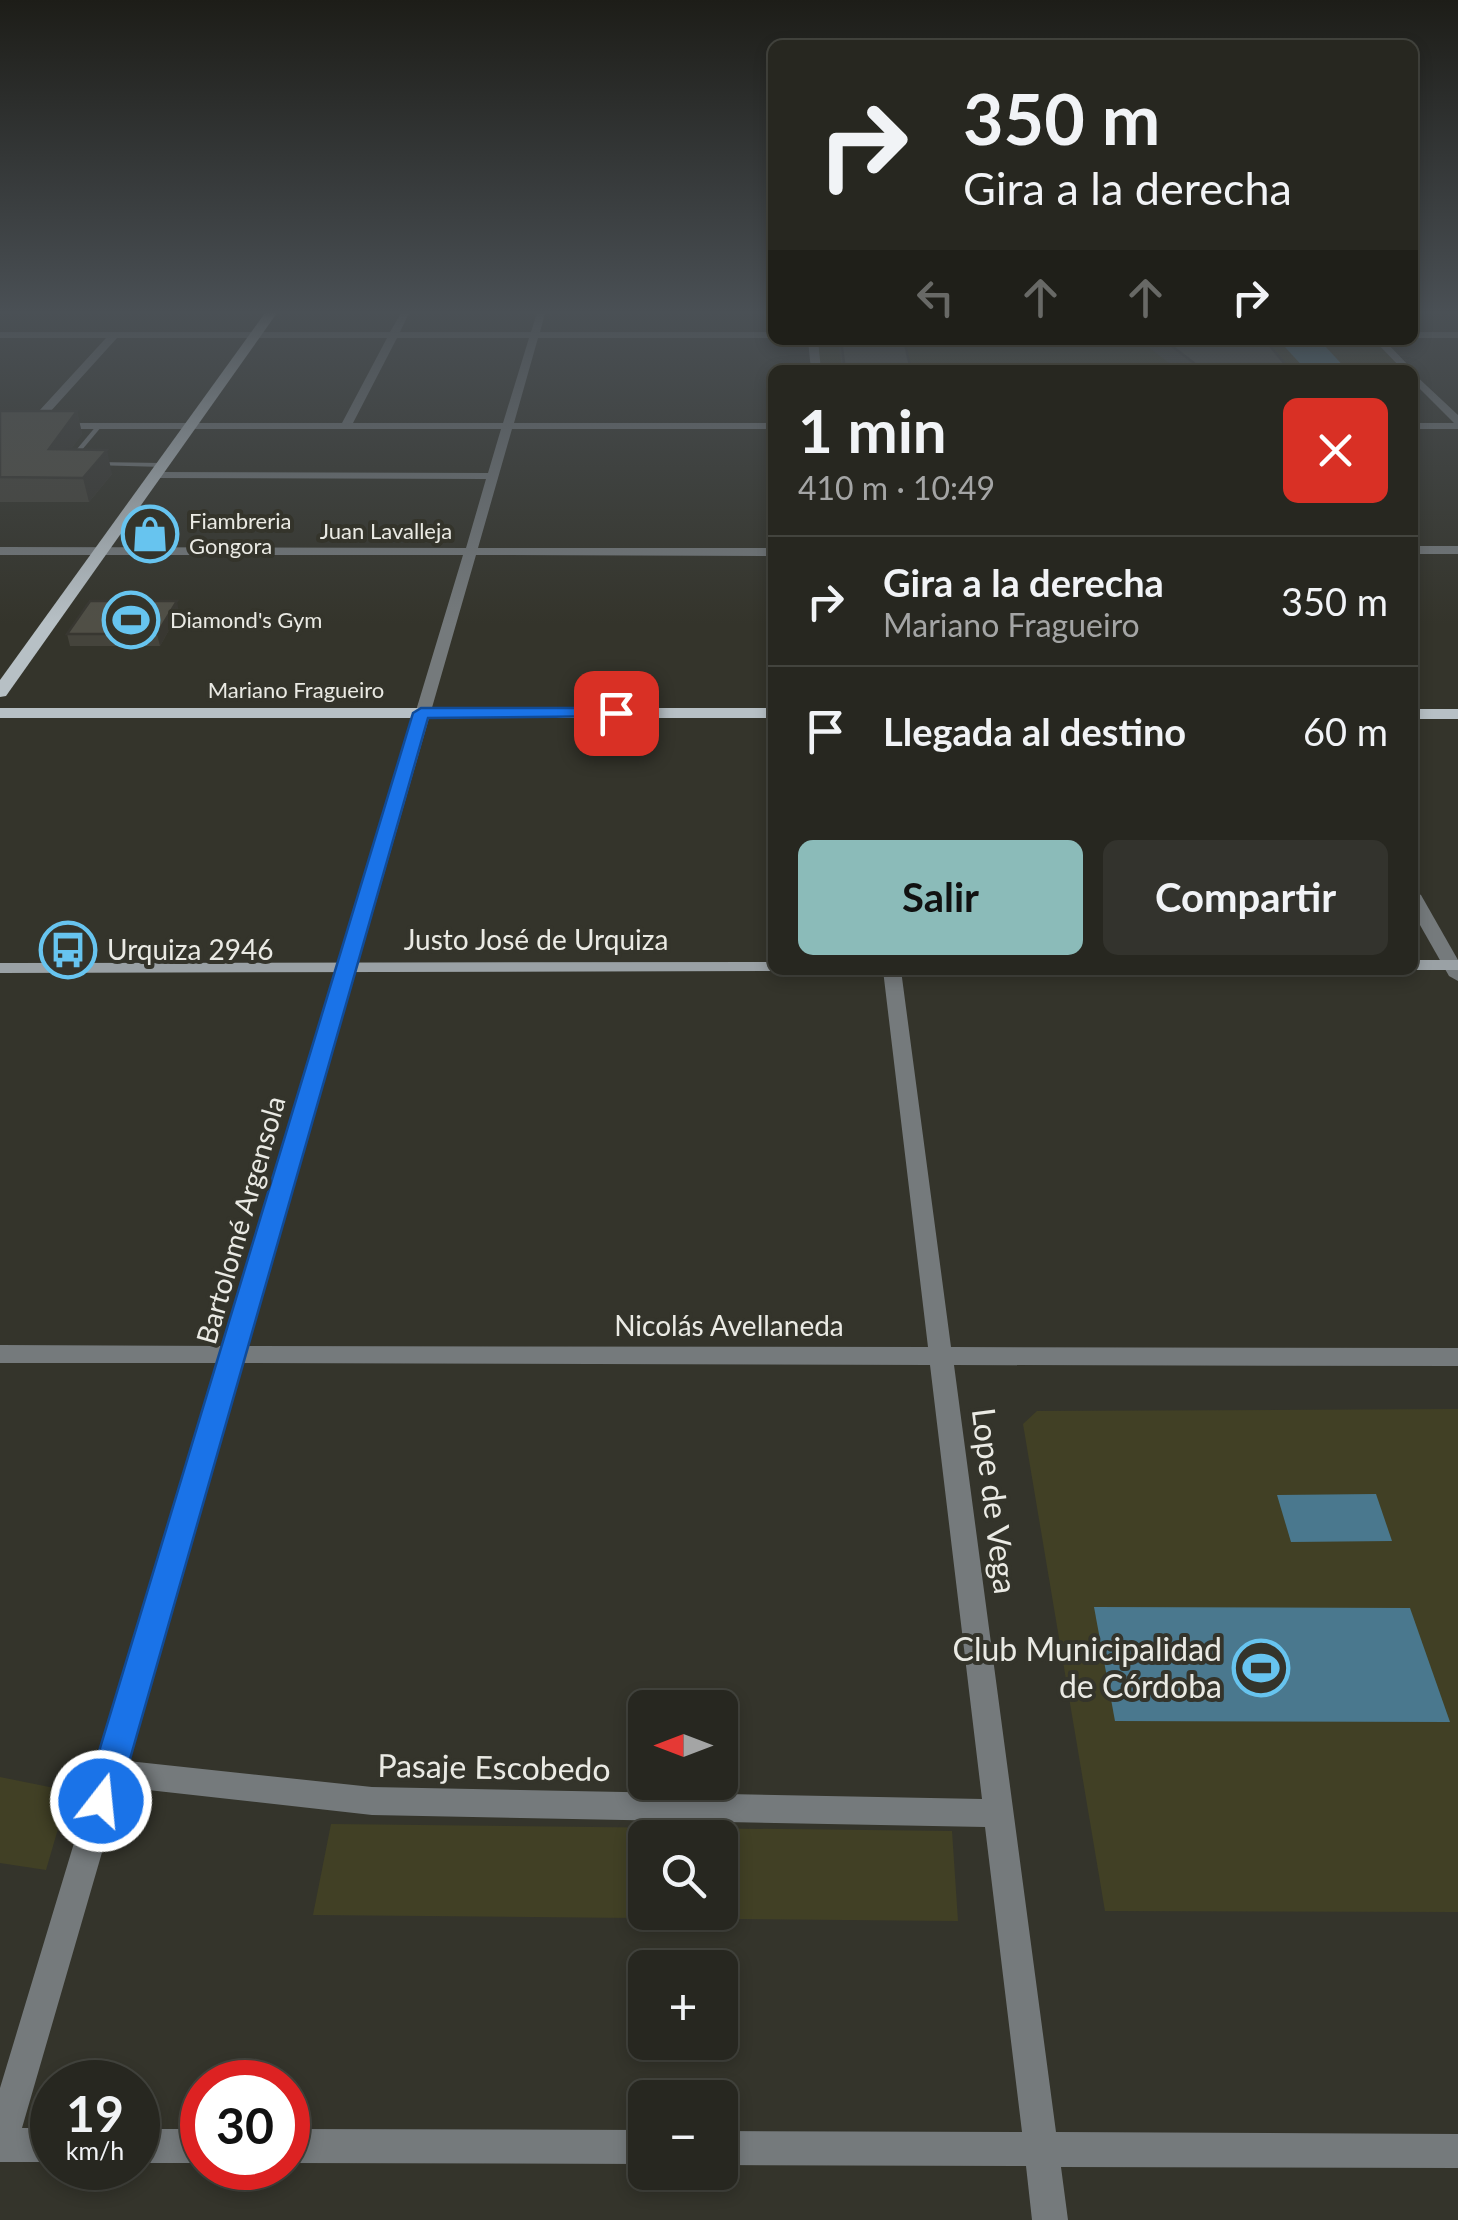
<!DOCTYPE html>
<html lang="es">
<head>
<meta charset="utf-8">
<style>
  body { margin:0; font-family:Lato,sans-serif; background:#33332d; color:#f1f3f6; height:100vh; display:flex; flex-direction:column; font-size:38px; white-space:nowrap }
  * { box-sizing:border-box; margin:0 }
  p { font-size:32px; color:#a4a5a5 }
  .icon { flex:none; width:55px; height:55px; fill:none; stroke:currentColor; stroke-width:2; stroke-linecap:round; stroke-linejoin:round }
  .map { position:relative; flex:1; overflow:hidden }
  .panel { position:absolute; left:768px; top:365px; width:650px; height:610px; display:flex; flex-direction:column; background:#272720; border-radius:15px; box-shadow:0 5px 15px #0003,0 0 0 2px #43443e }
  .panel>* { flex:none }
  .top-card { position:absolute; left:768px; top:40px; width:650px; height:305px; border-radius:15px; box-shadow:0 5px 15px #0003,0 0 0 2px #43443e; background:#272720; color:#f1f3f6; overflow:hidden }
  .needle { width:65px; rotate:270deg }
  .controls { position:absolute; left:628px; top:1690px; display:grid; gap:20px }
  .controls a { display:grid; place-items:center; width:110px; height:110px; border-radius:15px; background:#272720; box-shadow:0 5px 15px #0003,0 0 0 2px #43443e; font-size:50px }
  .speed { position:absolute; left:30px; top:2060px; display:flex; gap:20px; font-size:50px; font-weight:700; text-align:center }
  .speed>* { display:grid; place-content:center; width:130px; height:130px; border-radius:50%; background:#272720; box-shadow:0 5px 15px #0003,0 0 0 2px #43443e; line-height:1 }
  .speed small { font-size:25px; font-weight:400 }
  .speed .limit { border:15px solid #d22; background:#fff; color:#111 }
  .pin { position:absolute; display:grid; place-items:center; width:85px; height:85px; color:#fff; margin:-42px; border-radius:20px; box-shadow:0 5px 15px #0006 }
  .me { position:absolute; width:110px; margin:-55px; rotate:16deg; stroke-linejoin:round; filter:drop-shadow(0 0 8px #0008) }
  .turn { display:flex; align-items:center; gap:35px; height:210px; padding:0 30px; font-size:45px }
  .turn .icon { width:130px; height:130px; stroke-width:2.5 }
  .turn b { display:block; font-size:70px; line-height:85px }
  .lanes { display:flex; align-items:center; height:95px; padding:0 30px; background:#0003; justify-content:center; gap:50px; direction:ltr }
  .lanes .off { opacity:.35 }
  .round { display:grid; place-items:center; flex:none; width:105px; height:105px; border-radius:15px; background:#33332d }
  .head { display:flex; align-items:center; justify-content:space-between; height:170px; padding:0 30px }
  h1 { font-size:60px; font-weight:700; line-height:75px }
  .cta { display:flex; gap:20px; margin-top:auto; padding:20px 30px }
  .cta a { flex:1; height:115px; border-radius:15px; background:#8bbbb9; color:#111; font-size:40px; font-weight:700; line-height:115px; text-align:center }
  .cta a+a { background:#33332d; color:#f1f3f6 }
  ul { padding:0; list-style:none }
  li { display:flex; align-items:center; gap:30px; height:130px; padding:0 30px; border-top:2px solid #43443e }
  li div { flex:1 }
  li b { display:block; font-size:38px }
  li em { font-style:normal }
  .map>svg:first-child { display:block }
  .green { fill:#414025; fill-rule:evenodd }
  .water { fill:#4a788e }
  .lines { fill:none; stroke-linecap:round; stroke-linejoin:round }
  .lane { fill:#757a7c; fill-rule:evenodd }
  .street { fill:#757a7c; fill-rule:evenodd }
  .secondary { fill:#9aa1a5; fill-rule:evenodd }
  .primary { fill:#b7c0c5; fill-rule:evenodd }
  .wall { fill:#45443c }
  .shaded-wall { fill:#383731 }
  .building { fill:#504f46; stroke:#383731; stroke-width:2.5 }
  .route { fill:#1a73e8; stroke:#114b97; stroke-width:2.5 }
  .labels { text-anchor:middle; stroke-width:8; stroke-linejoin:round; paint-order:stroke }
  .far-poi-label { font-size:22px; fill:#eaeae4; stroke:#34342b; text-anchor:start }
  .far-street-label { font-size:22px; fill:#eaeae4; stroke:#34342b }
  .street-label { font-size:28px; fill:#eaeae4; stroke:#34342b }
  .poi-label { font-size:28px; fill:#eaeae4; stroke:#34342b; text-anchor:start }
  .near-street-label { font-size:32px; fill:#eaeae4; stroke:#34342b }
  .near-poi-label { font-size:32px; fill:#eaeae4; stroke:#34342b; text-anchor:end }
</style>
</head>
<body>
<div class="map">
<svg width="1458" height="2220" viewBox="0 0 1458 2220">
  <rect width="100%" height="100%" fill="#34342b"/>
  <g class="green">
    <path d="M 813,340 L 1379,340 L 1408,370 L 816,370 Z"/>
    <path d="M 1458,1409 L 1458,1912 L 1105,1911 L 1023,1424 L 1037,1411 Z"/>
    <path d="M 0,1777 L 69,1791 L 46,1870 L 0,1863 Z"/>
    <path d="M 331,1824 L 952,1831 L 958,1921 L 313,1915 ZM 645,1838 L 720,1838 L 720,1912 L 645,1912 Z"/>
  </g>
  <g class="water">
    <path d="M 1325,346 L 1347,370 L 1306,370 L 1285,347 Z"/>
    <path d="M 1376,1494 L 1392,1541 L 1291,1542 L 1277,1495 Z"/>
    <path d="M 1094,1607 L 1410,1608 L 1450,1722 L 1115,1721 Z"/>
  </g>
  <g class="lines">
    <g class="lane">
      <path d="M 97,425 L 102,426 L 71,463 L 67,463 L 67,461 Z"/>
      <path d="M 94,462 L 163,463 L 166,465 L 163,467 L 92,465 L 91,464 Z"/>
    </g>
    <g class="street">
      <path d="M 401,313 L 409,313 L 400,332 L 531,332 L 537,313 L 545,313 L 540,332 L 772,332 L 772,338 L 538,338 L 514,423 L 772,423 L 772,429 L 512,429 L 478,548 L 772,548 L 772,556 L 476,555 L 248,1346 L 928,1347 L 883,970 L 901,970 L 951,1347 L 1458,1348 L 1458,1366 L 954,1365 L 1056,2132 L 1458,2134 L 1458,2168 L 1061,2167 L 1068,2220 L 1032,2220 L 1026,2166 L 720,2165 L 720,2131 L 1022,2132 L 985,1827 L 372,1815 L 121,1787 L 22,2128 L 52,2128 L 52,2162 L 0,2162 L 0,2088 L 219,1363 L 0,1363 L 0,1345 L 224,1346 L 463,555 L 0,555 L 0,547 L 466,548 L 486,479 L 155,478 L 149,475 L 155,472 L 488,473 L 501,429 L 0,429 L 0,423 L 28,423 L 106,338 L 0,338 L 0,332 L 390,332 ZM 117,338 L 387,338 L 342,423 L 40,423 ZM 397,338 L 529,338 L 503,423 L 353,423 ZM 243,1363 L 930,1365 L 982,1799 L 372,1787 L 128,1761 Z"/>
      <rect x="1412" y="332" width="46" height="6"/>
      <path d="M 808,340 L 818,340 L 821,370 L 811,370 Z"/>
      <path d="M 1374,340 L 1384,340 L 1411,368 L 1413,370 L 1403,370 Z"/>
      <path d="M 1412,372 L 1458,415 L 1458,429 L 1412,429 L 1412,423 L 1454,423 L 1412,381 Z"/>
      <rect x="1412" y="546" width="46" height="8"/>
      <path d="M 1412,890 L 1421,895 L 1458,960 L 1458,981 L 1449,976 L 1412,911 Z"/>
      <rect x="138" y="2129" width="64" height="34"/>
      <path d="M 288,2129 L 645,2130 L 645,2164 L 288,2163 Z"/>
    </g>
    <g class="secondary">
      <rect x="1412" y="960" width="46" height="10"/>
      <path d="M 772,962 L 772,970 L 778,971 L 0,973 L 0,963 Z"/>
    </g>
    <g class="primary">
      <path d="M 265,313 L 277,313 L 6,696 L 0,697 L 0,680 Z"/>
      <rect x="0" y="708" width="772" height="10"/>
      <rect x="1412" y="709" width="46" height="10"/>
    </g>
  </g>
  <g class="wall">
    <path d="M 838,340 L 978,340 L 978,347 L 906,347 L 911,370 L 842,370 Z"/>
    <path d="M 1142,340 L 1265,340 L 1290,370 L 1178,370 L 1142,342 Z"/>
    <path d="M 0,411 L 77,411 L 82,434 L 71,449 L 112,474 L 89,502 L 0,502 Z"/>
    <path d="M 179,612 L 160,646 L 70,646 L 67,634 Z"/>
  </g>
  <g class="shaded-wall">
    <path d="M 77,411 L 82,434 L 54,473 L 49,449 Z"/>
    <path d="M 107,450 L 112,474 L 89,502 L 83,478 Z"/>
    <path d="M 177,601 L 179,612 L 160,646 L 157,634 Z"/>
  </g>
  <g class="building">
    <path d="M 841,340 L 904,340 L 911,370 L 845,370 Z"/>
    <path d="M 1164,340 L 1265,340 L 1290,370 L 1203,370 Z"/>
    <path d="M 0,411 L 77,411 L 49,449 L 107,450 L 83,478 L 0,477 Z"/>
    <path d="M 90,601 L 177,601 L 157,634 L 67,634 Z"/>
  </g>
  <linearGradient id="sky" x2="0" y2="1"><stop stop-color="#1d1d18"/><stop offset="0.5" stop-color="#4a5055"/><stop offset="1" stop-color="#4a5055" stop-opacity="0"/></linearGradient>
  <rect width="1458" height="624" fill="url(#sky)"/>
  <path class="route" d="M 616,708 L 622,710 L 622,716 L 428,718 L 118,1801 L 113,1812 L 101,1817 L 89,1812 L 84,1801 L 413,713 L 421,708 Z"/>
  <defs>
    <g id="shop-ring" transform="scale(2.875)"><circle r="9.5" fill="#34342b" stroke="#67c4ef" stroke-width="1.5"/><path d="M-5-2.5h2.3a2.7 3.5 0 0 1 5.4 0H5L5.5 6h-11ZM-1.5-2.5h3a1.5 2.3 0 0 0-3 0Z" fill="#67c4ef"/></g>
    <g id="stadium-ring" transform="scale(2.875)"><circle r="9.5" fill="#34342b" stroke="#67c4ef" stroke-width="1.5"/><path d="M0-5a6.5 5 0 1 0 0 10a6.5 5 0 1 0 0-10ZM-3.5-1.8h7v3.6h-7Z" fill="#67c4ef"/></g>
    <g id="bus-ring" transform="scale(2.875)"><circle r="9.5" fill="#34342b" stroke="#67c4ef" stroke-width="1.5"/><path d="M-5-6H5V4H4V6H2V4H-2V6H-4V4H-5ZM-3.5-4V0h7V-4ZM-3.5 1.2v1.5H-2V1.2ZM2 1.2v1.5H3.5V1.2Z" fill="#67c4ef"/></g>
  </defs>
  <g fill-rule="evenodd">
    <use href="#shop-ring" x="150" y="534"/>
    <use href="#stadium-ring" x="131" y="620"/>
    <use href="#bus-ring" x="68" y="950"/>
    <use href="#stadium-ring" x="1261" y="1668"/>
  </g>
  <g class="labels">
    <g class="far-poi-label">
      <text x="189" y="529">Fiambreria<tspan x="189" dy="25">Gongora</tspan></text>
      <text x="170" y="628">Diamond's Gym</text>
    </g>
    <g class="far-street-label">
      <text x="386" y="539">Juan Lavalleja</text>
      <text x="296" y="698">Mariano Fragueiro</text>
    </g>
    <g class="street-label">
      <text x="536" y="950">Justo José de Urquiza</text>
      <text transform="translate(241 1220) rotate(-74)" y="10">Bartolomé Argensola</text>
      <text x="729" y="1336">Nicolás Avellaneda</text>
    </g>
    <g class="poi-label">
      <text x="107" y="960">Urquiza 2946</text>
    </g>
    <g class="near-street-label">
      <text transform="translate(994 1501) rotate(83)" y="11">Lope de Vega</text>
      <text transform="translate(494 1768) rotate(1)" y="11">Pasaje Escobedo</text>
    </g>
    <g class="near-poi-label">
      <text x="1222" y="1661">Club Municipalidad<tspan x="1222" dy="37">de Córdoba</tspan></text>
    </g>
  </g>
</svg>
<div class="controls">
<a><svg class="needle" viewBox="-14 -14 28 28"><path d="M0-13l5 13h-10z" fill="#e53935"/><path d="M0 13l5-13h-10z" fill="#a4a5a5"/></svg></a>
<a><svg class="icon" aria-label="search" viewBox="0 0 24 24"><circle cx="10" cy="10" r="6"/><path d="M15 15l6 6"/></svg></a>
<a>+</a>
<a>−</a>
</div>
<div class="speed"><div>19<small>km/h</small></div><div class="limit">30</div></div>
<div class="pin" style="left:616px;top:713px;background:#d93025"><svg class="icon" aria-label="arrive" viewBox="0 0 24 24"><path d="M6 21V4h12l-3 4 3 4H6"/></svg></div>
<svg class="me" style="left:101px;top:1801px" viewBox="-20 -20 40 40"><circle r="17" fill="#1a73e8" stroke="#fff" stroke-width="3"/><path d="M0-11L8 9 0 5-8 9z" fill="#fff"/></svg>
<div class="top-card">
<div class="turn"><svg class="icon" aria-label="right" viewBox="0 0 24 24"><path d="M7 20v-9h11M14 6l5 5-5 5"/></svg><div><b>350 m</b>Gira a la derecha</div></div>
<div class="lanes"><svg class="icon off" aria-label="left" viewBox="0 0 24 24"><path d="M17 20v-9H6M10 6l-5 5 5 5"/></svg><svg class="icon off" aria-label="ahead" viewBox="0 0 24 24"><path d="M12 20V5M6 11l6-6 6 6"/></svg><svg class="icon off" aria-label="ahead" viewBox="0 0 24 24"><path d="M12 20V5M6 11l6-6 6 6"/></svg><svg class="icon" aria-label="right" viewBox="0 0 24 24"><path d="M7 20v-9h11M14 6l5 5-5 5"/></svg></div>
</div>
<section class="panel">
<div class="head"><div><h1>1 min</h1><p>410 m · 10:49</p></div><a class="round" style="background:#d93025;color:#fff"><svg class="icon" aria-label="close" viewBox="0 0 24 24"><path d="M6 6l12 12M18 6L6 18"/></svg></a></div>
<ul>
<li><svg class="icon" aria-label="right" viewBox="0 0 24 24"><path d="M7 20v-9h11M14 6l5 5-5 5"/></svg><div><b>Gira a la derecha</b><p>Mariano Fragueiro</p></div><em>350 m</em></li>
<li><svg class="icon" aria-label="arrive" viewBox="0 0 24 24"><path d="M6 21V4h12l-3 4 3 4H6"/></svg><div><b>Llegada al destino</b></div><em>60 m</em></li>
</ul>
<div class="cta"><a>Salir</a><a>Compartir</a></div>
</section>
</div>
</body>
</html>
